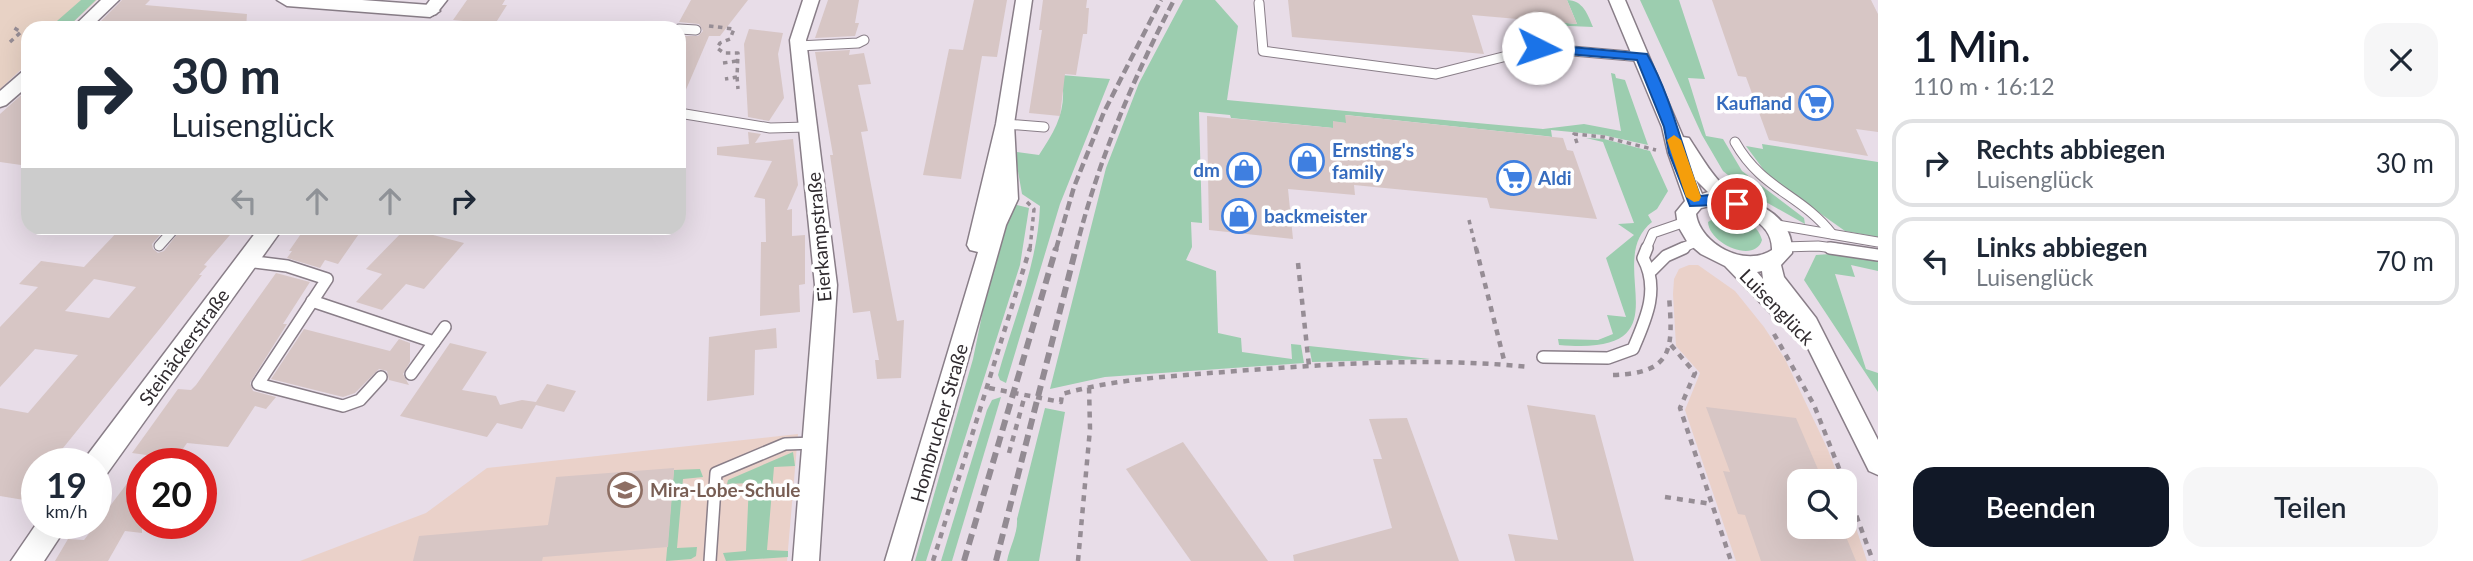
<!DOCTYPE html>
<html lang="de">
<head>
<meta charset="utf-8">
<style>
  body { margin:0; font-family:Lato,sans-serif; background:#f6f6f7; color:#1f2937; height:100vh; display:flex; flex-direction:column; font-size:26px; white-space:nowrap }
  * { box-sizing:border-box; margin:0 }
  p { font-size:23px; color:#747a83 }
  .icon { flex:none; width:38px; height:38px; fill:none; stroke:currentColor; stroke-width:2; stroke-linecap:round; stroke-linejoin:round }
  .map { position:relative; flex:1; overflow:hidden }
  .sheet { display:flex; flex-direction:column; background:#fff; width:595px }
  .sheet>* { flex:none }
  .guide { position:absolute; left:21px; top:21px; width:665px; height:214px; border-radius:21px; box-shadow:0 7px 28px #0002; background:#fff; color:#1f2937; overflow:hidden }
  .buttons { position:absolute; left:1787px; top:469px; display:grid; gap:14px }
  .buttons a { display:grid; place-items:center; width:70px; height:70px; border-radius:14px; background:#fff; box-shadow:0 7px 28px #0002; font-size:35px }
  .speed { position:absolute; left:21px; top:448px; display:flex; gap:14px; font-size:35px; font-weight:700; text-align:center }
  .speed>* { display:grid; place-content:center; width:91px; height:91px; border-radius:50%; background:#fff; box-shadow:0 7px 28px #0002; line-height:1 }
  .speed small { font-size:18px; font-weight:400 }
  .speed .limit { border:10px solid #d22; background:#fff; color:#111 }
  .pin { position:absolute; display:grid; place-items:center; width:60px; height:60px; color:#fff; margin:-30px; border:4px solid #fff; border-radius:50%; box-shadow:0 2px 7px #0007 }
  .me { position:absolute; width:77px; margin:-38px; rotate:94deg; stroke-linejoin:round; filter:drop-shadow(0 0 5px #0008) }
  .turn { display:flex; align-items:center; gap:24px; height:147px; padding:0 35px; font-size:32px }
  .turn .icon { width:91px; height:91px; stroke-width:2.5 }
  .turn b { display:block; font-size:49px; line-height:60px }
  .lanes { display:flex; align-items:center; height:66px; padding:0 35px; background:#0003; justify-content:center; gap:35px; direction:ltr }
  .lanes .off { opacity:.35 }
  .round { display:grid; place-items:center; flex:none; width:74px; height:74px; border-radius:21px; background:#f6f6f7 }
  .headline { display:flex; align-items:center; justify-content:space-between; height:119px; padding:0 35px }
  h1 { font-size:42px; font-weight:600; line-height:52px; color:#111827 }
  .action { display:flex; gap:14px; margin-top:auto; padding:14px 35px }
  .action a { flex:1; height:80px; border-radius:21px; background:#111827; color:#fff; font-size:28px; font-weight:600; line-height:80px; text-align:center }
  .action a+a { background:#f6f6f7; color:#1f2937 }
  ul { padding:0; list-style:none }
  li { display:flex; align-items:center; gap:21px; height:88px; margin:0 14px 10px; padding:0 21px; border:4px solid #e0e1e3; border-radius:21px }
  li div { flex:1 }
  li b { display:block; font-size:26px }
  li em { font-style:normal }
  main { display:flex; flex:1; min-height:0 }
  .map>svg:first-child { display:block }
  .education { fill:#ead1c9 }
  .medical { fill:#e8d2c5 }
  .green { fill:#9ccdaf }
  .building { fill:#d7c6c5; fill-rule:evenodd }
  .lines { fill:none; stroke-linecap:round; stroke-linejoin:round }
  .service-far1-casing { stroke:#897e88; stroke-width:11 }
  .service-casing { stroke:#897e88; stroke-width:14 }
  .minor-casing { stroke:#897e88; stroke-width:3 }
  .tertiary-casing { stroke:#897e88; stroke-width:3 }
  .path-far1 { stroke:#968d95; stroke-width:3.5; stroke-dasharray:4.5 4.5; stroke-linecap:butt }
  .path { stroke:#968d95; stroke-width:4.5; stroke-dasharray:6 6; stroke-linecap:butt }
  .service-far1 { stroke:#fff; stroke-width:9 }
  .service { stroke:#fff; stroke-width:11 }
  .minor { fill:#fff; fill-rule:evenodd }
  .tertiary { fill:#fff; fill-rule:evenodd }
  .rail-far1 { stroke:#938b93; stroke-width:4.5; stroke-dasharray:9 4.5; stroke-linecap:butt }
  .rail { stroke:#938b93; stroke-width:6; stroke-dasharray:11 6; stroke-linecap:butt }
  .route { fill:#1a73e8; stroke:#114b97; stroke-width:2 }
  .slow { fill:#f59e0b }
  .labels { text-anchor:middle; stroke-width:7; stroke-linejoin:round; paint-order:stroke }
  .shop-label { font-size:19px; font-weight:bold; fill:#366cbe; stroke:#fff; text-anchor:start }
  .street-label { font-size:19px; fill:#302b2f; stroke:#fff }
  .education-label { font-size:19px; font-weight:bold; fill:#785e54; stroke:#fff; text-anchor:start }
</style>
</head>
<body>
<main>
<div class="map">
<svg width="1878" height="561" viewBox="0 0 1878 561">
  <rect width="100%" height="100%" fill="#e8dde8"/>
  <g class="education">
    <path d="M 1689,265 L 1698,265 L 1735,291 L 1764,327 L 1785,359 L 1828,450 L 1840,481 L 1799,481 L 1799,527 L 1844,527 L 1845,495 L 1867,561 L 1736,561 L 1685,410 L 1700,373 L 1676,346 L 1673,294 L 1674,279 L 1679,269 Z"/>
    <path d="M 798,434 L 787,561 L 300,561 L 426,513 L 487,468 Z"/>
  </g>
  <path class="medical" d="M 0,0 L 97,0 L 67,28 L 28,28 L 28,63 L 0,89 Z"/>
  <g class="green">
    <path d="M 81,0 L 96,0 L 67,28 L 49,28 Z"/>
    <path d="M 1183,0 L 1215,0 L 1238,26 L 1227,100 L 1543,129 L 1584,124 L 1621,131 L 1611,73 L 1615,74 L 1616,78 L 1625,80 L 1648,145 L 1603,135 L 1551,130 L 1552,137 L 1545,136 L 1346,115 L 1346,123 L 1333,122 L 1333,128 L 1231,118 L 1230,115 L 1199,112 L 1202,223 L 1191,222 L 1192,247 L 1186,260 L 1216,271 L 1218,333 L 1241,338 L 1242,352 L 1292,359 L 1291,344 L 1301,345 L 1304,363 L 1105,377 L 1050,389 L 1106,168 L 1139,83 Z"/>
    <path d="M 1567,0 C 1583,0 1588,15 1593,27 L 1547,25 L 1545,21 L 1577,24 Z"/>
    <path d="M 1640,0 L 1679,0 L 1705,79 L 1688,78 L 1706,136 L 1723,139 L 1742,171 L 1804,218 L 1805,224 L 1750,193 L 1723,171 L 1702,135 Z"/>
    <path d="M 1061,75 L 1110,79 L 1060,204 L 1006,383 L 1000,380 L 998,375 C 1013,321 1038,263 1040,206 L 1022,194 L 1016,160 L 1017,152 L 1039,155 C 1057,128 1068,108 1061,75 Z"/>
    <path d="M 1586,138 L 1604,139 L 1650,151 L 1668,191 L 1657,209 L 1648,215 L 1652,222 C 1600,263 1692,357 1559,345 L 1558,339 L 1598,340 L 1613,334 L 1607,315 L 1626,317 L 1606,258 L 1634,235 L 1618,224 L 1634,223 L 1603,142 Z"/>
    <path d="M 1762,144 L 1878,162 L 1878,237 L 1845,231 L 1769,177 L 1746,146 L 1763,149 Z"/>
    <path d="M 1013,204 L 1029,208 L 1020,265 L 926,561 L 915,561 L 973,359 L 993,262 Z"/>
    <path d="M 1721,214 C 1739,216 1757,222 1762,240 C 1755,264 1709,244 1708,222 Z"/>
    <path d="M 1830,254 L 1878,260 L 1878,271 L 1851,265 L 1855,277 L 1835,274 L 1866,369 L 1878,373 L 1878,392 L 1804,280 L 1816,255 Z"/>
    <path d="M 1309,346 L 1430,359 L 1312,362 Z"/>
    <path d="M 1001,397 L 952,561 L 941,561 L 987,410 L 992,400 Z"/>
    <path d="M 1045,408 L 1065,412 L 1039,561 L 1007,561 C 1010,546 1018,533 1017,519 Z"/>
    <path d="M 793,452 L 795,466 L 774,467 L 767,550 L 788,551 L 788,557 L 726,561 L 723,553 L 746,551 L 749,483 L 727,484 L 728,480 Z"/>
    <path d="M 700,469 L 703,477 L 683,479 L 677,548 L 697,547 L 696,556 L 691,559 L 666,561 L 674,470 Z"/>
  </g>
  <g class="building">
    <path d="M 122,0 L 150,0 L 145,5 L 247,14 L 246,28 L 94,28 Z"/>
    <path d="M 467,0 L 505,0 L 502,5 L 507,5 L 495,24 L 453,20 Z"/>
    <path d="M 691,0 L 748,0 L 720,36 L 709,36 L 679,106 L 679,36 L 698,36 L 703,31 L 699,24 L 679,22 Z"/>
    <path d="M 828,0 L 859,0 L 855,23 L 859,23 L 855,36 L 815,38 Z"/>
    <path d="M 974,0 L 1007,0 L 997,57 L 982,56 L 961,179 L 923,175 L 949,49 L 963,50 Z"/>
    <path d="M 1043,0 L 1087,0 L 1086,8 L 1089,8 L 1087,34 L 1083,34 L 1076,75 L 1065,74 L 1060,116 L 1029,113 L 1042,30 L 1039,30 Z"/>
    <path d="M 1288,0 L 1567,0 L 1577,24 L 1472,15 L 1484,54 L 1292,37 Z"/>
    <path d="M 1712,0 L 1871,0 L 1878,14 L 1878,132 L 1856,129 L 1868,156 L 1769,140 L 1746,77 L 1738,76 Z"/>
    <path d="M 749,29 L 783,33 L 778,54 L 784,98 L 769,121 L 748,117 L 744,44 Z"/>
    <path d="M 850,50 L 849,55 L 864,53 L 871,84 L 858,85 L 868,131 L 861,132 L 897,321 L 904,320 L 901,378 L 877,379 L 875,360 L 879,360 L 870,311 L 853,313 L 830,155 L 833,155 L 815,52 Z"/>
    <path d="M 28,89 L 28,166 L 0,162 L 0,114 Z"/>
    <path d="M 1345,115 L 1563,138 L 1567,150 L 1573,151 L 1597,219 L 1490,208 L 1487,198 L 1354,185 L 1355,195 L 1288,189 L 1293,239 L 1209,230 L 1207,116 L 1333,128 L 1333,121 L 1346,123 Z"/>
    <path d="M 748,132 L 761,134 L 755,143 L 793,139 L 798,185 L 787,210 L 792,209 L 792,236 L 805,235 L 805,284 L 799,285 L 800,312 L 760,316 L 761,242 L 766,242 L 765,199 L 754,197 L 772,161 L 717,155 L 717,147 L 749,144 Z"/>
    <path d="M 121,228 L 166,228 L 152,244 L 153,249 L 158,253 L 164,251 L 182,228 L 236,228 L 204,265 L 207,266 L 199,275 L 202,275 L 162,326 L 50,464 L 37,464 L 37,493 L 30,501 L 0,496 L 0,408 L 28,413 L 78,355 L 35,349 L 0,387 L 0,327 L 38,287 L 19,284 L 41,261 L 84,267 ZM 94,279 L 136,287 L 109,318 L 65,311 Z"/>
    <path d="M 305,228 L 363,228 L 338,264 L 325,260 L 320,268 L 287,258 L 292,251 L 289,251 Z"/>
    <path d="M 406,228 L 464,243 L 424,289 L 406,284 L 382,310 L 356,302 L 382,274 L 366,269 Z"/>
    <path d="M 276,273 L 310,282 L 283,324 L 287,324 L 250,383 L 253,391 L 276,397 L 266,409 L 255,406 L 228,447 L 187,443 L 176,459 L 132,453 L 178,389 L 191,390 L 196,385 Z"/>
    <path d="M 776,328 L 777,348 L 755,350 L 754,395 L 707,401 L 709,337 Z"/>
    <path d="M 304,329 L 390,351 L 399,339 L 410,343 L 410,362 L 403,374 L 409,385 L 389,380 L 387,371 L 379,369 L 355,393 L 343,397 L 271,379 Z"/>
    <path d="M 450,343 L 487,352 L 462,390 L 496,396 L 500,405 L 522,400 L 536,402 L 547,384 L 576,391 L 564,412 L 536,405 L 522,429 L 497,423 L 487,437 L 400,416 Z"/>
    <path d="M 1527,405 L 1595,415 L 1634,561 L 1515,561 L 1508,534 L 1558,540 Z"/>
    <path d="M 1706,407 L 1796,418 L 1823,481 L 1799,481 L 1799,527 L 1842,527 L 1856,561 L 1761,561 L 1745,515 L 1738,514 L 1723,471 L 1730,472 Z"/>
    <path d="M 1407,418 L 1459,561 L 1294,561 L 1293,555 L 1392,528 L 1373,459 L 1382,459 L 1369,419 Z"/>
    <path d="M 1183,442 L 1268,561 L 1191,561 L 1126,469 Z"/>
    <path d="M 142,464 L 142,533 L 125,531 L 108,561 L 55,561 L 68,539 L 84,540 Z"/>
    <path d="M 674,468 L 668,547 L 543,557 L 542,561 L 413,561 L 419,536 L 548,525 L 556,477 Z"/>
  </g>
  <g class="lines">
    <g class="service-far1-casing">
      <g id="service-far1">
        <path d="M 1259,3 L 1263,51 L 1436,74 L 1538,48 L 1642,57"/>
        <path d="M 662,28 L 666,28"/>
        <path d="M 679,29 L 696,30"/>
        <path d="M 798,46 L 858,43 L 864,40"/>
        <path d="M 679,113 L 770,128 L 807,127"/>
        <path d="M 1005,124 L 1044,127"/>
        <path d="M 1735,142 C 1762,190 1801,194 1832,234"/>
        <path d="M 1772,224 L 1878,242"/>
        <path d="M 159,246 L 175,228"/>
        <path d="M 1783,247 L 1818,246 L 1841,249"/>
        <path d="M 1646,249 L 1653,233 L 1685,222"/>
        <path d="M 1680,249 L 1698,241"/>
      </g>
    </g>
    <g class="service-casing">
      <g id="service">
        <path d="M 1830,248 L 1878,255"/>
        <path d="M 247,261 L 287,266 L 327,279 L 258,384 L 343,406 L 360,400 L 381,377"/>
        <path d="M 1652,270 L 1666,256 L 1684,248"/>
        <path d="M 312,301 L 434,342"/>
        <path d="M 1543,357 L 1608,358 L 1633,349 C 1646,319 1660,289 1643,258 L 1647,248"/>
        <path d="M 411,374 L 445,327"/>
        <path d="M 710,561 L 716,473 L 785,444 L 815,443"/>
      </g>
    </g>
    <g class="minor-casing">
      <g id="minor">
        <path d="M 101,0 L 119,0 L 90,28 L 72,28 Z"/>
        <path d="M 430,0 L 447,0 L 436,14 L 430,16 L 422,11 Z"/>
        <path d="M 803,0 L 819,0 L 806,40 L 837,285 L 819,561 L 793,561 L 815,285 L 790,40 Z"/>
        <path d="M 1016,0 L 1032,0 L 1014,124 L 1018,199 L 1006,225 L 911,561 L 885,561 L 978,252 L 970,250 L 967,245 L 996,124 Z"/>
        <path d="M 1609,0 L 1625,0 L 1683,137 L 1689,138 C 1702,158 1714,179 1732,194 C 1737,198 1745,199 1752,202 C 1775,211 1793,227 1792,253 L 1781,265 L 1784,277 L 1816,318 L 1878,440 L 1878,475 L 1869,471 L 1796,324 L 1789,327 L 1781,324 L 1725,266 L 1701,254 L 1688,243 L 1678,226 L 1676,212 L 1685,201 L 1668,153 L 1662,127 ZM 1696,180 L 1708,192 L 1702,194 ZM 1710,206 C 1734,209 1773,219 1772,250 C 1745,268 1700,244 1696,214 L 1701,208 ZM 1762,271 L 1763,279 L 1757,272 Z"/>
        <path d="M 28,70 L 28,86 L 6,105 L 0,107 L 0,91 L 22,72 Z"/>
      </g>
    </g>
    <g class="tertiary-casing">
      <g id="tertiary">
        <path d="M 277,0 L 362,0 L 430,5 L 440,11 L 430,17 L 287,6 Z"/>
        <path d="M 259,228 L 283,228 L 106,475 L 96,478 L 96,464 L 83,464 L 86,457 Z"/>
        <path d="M 37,523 L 69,523 L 44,561 L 11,561 Z"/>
      </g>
    </g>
    <g class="path-far1">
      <path d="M 709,26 L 734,29 L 730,39 L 720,43 L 717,48 L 724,53 L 738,53 L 737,77 L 725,79"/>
      <path d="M 10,42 L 21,32 L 11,26"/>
      <path d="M 723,63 L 737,61"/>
      <path d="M 737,77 L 738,89"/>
      <path d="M 1577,143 L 1574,134 L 1604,137 L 1656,150"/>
      <path d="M 1027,202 L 1034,209 L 1030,249"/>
      <path d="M 1469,220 L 1476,249"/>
    </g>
    <g class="path">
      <path d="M 1476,248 L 1505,364"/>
      <path d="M 1298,263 L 1309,366"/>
      <path d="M 1774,334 L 1814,405 L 1844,481"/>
      <path d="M 1671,345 L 1695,373 L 1680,408 L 1731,561"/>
      <path d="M 1613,375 C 1674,373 1673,349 1669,296"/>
      <path d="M 989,388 L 1061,402 L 1062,394 C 1119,378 1177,376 1236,371 C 1332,364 1433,357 1529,367"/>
      <path d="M 1009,453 L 1025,395"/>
      <path d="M 1844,482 L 1873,561"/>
      <path d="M 1665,497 L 1712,504"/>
      <path d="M 933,561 L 1030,248"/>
      <path d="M 1078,561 L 1090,429 L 1089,386"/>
    </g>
    <use href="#service-far1" class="service-far1"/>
    <use href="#service" class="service"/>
    <use href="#minor" class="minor"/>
    <use href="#tertiary" class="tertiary"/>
    <g class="rail-far1">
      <path d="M 1056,249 L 1074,187 L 1104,112 L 1161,0"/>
      <path d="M 1076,249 C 1098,161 1132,81 1174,0"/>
    </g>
    <g class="rail">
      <path d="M 964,561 L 1056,248"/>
      <path d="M 996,561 L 1076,248"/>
    </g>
  </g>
  <path class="route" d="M 1538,44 L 1647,54 C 1672,98 1682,149 1700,196 C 1716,194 1727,195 1743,200 L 1745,204 L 1743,207 L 1737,209 L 1718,205 L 1690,206 L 1669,153 L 1664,127 L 1637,60 L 1533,51 L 1533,45 Z"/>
  <path class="slow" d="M 1674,135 L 1681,140 L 1701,197 L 1699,201 L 1694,202 L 1686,197 L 1667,140 Z"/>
  <defs>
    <g id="supermarket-ring" transform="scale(1.75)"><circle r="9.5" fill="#fff" stroke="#3f7fe0" stroke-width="1.5"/><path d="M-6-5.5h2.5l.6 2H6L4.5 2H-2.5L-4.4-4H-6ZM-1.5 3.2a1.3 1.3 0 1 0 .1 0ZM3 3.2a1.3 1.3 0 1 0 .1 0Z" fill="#3f7fe0"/></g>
    <g id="shop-ring" transform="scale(1.75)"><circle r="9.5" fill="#fff" stroke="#3f7fe0" stroke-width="1.5"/><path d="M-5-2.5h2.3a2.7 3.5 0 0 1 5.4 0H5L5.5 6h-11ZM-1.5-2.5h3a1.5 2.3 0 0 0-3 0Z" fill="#3f7fe0"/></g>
    <g id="school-ring" transform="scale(1.75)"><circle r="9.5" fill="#fff" stroke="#8d6e63" stroke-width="1.5"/><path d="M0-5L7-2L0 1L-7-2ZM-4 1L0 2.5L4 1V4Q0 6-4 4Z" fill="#8d6e63"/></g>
  </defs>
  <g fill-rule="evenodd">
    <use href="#supermarket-ring" x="1816" y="103"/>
    <use href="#shop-ring" x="1307" y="161"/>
    <use href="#shop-ring" x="1244" y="170"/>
    <use href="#supermarket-ring" x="1514" y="178"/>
    <use href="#shop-ring" x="1239" y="216"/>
    <use href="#school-ring" x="625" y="490"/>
  </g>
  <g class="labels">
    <g class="shop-label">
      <text x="1792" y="110" text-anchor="end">Kaufland</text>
      <text x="1332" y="157">Ernsting's<tspan x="1332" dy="22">family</tspan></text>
      <text x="1220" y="177" text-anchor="end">dm</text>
      <text x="1538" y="185">Aldi</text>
      <text x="1264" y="223">backmeister</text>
    </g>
    <g class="street-label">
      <text transform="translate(819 237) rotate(-95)" y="7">Eierkampstraße</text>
      <text transform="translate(1777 307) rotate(46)" y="7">Luisenglück</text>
      <text transform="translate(184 347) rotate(-54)" y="7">Steinäckerstraße</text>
      <text transform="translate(939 423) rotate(-74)" y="7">Hombrucher Straße</text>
    </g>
    <g class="education-label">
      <text x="650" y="497">Mira-Lobe-Schule</text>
    </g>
  </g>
</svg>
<div class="buttons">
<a><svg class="icon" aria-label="search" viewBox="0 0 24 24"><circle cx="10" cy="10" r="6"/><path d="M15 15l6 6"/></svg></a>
</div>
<div class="speed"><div>19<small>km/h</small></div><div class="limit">20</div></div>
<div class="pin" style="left:1737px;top:204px;background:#d93025"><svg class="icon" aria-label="arrive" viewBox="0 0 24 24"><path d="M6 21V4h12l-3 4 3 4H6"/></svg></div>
<svg class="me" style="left:1538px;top:48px" viewBox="-20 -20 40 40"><circle r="19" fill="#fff"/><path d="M0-13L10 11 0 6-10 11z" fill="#1a73e8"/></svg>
<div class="guide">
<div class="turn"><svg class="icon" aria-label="right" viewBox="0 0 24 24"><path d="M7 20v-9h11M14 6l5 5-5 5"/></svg><div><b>30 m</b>Luisenglück</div></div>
<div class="lanes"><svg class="icon off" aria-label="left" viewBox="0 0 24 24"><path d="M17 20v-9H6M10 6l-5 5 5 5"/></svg><svg class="icon off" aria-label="ahead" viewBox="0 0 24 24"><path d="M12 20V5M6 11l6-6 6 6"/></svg><svg class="icon off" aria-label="ahead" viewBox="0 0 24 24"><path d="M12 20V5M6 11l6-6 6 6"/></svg><svg class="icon" aria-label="right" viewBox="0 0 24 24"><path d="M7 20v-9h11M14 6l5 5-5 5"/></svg></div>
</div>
</div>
<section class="sheet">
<div class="headline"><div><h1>1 Min.</h1><p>110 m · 16:12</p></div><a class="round"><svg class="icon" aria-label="close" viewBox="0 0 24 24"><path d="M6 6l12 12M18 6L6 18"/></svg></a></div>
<ul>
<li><svg class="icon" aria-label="right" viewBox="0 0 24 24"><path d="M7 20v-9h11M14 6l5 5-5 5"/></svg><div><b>Rechts abbiegen</b><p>Luisenglück</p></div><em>30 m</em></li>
<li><svg class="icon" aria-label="left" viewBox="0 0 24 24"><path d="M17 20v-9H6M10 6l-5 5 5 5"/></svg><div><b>Links abbiegen</b><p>Luisenglück</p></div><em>70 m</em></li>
</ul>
<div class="action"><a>Beenden</a><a>Teilen</a></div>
</section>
</main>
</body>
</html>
